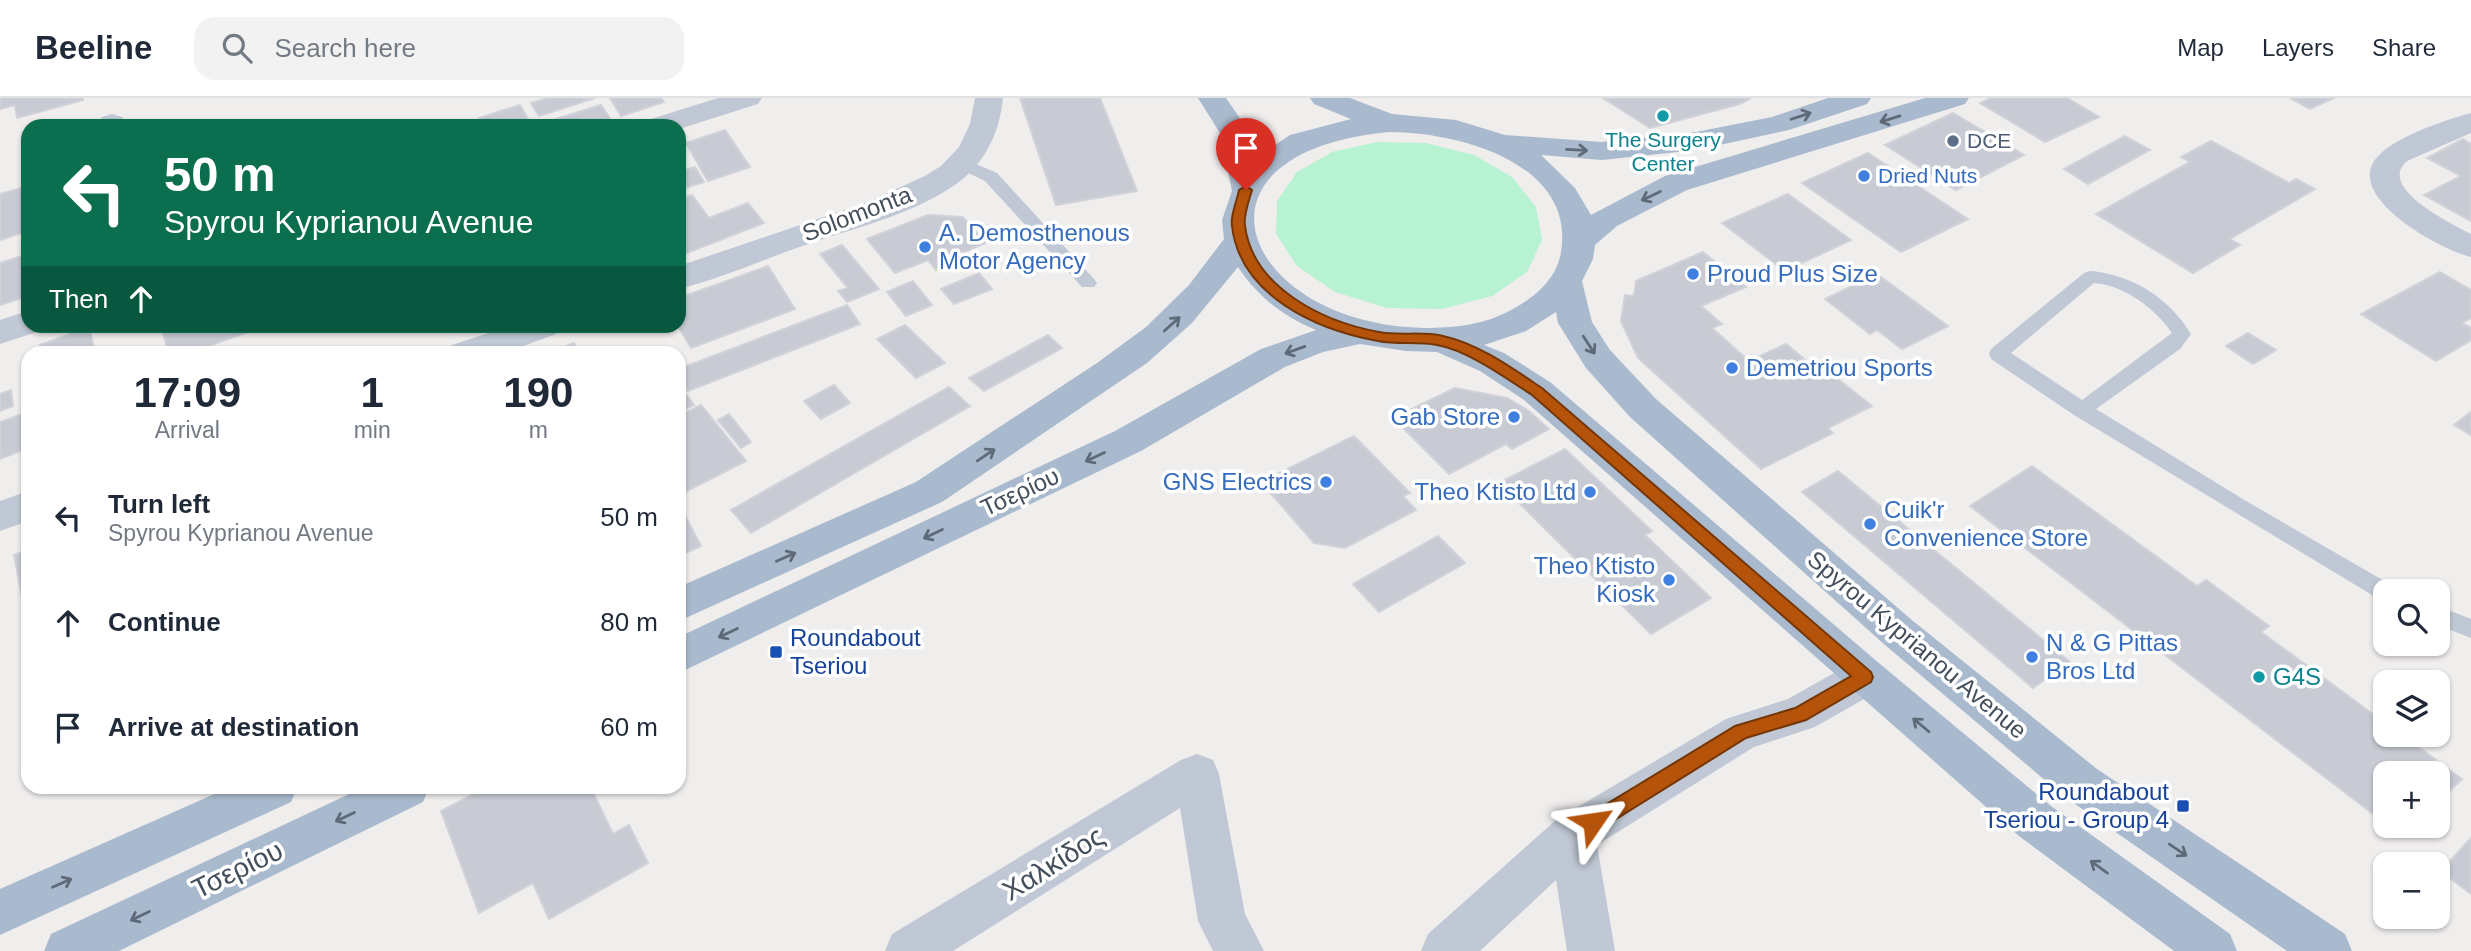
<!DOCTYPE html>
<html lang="en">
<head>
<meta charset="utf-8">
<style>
  body { margin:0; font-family:Helvetica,sans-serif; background:#f2f2f3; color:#1f2937; height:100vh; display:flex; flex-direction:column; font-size:26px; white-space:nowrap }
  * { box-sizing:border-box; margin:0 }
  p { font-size:23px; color:#747a83 }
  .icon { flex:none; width:38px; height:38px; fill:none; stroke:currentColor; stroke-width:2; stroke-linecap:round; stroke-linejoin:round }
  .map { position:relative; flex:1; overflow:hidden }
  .side { position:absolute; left:21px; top:248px; width:665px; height:448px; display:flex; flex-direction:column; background:#fff; border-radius:21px; box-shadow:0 2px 5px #0004 }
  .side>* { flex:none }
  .top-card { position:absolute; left:21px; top:21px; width:665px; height:214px; border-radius:21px; box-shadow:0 2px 5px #0004; background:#0b6e4f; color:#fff; overflow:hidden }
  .tools { position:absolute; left:2373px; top:481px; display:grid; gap:14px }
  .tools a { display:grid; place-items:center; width:77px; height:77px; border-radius:14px; background:#fff; box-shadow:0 2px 5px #0004; font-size:35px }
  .pin { position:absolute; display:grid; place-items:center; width:60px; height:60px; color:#fff; margin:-72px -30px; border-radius:50% 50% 50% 0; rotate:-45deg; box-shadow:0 0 7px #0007 }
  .pin .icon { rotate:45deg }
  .me { position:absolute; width:77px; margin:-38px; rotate:58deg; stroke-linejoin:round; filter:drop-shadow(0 0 5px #0008) }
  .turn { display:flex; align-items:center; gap:24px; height:147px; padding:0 28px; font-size:32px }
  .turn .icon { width:91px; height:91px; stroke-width:2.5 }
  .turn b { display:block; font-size:49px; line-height:60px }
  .then { display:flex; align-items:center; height:66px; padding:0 28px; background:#0003; gap:14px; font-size:26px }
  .eta { display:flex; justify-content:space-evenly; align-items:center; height:119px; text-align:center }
  .eta b { font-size:42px; font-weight:800; line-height:49px }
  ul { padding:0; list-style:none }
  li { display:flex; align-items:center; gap:21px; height:105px; padding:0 28px }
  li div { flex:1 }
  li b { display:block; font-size:26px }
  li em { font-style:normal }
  header { display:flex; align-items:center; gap:42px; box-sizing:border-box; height:98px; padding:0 35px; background:#fff; border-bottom:2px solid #e0e1e3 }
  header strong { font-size:33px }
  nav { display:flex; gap:38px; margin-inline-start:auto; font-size:24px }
  .search { width:490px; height:63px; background:#f2f2f3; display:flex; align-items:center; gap:18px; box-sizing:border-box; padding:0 24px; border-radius:21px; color:#747a83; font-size:26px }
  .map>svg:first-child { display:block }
  .green { fill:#b7f2d2 }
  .building { fill:#c8cbd3; stroke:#d1d2d9; stroke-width:2 }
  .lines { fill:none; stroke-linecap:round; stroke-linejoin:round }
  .lane { fill:#bfc8d4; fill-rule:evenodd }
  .street { fill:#bfc8d4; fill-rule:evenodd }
  .primary { fill:#aabace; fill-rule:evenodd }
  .oneway { stroke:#5e6a78 }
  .route { fill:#b45309; stroke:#753606; stroke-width:2 }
  .culture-dot { fill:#0f9aa8; stroke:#fff; stroke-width:2.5 }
  .service-dot { fill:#5c6f8a; stroke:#fff; stroke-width:2.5 }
  .shop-dot { fill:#3f7fe0; stroke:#fff; stroke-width:2.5 }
  .transit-dot { fill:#1a4fb4; stroke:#fff; stroke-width:2.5 }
  .labels { text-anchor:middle; stroke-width:7; stroke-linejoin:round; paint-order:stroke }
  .far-culture-label { font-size:21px; fill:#0d838f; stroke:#fff }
  .far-service-label { font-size:21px; fill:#4e5e75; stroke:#fff; text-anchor:start }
  .far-shop-label { font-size:21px; fill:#366cbe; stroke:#fff; text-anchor:start }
  .street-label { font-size:24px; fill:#444f5c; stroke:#fff }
  .shop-label { font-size:24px; fill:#366cbe; stroke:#fff; text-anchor:start }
  .transit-label { font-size:24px; fill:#164399; stroke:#fff; text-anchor:start }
  .culture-label { font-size:24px; fill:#0d838f; stroke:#fff; text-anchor:start }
  .near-street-label { font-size:28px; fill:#444f5c; stroke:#fff }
</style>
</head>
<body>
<header>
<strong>Beeline</strong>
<div class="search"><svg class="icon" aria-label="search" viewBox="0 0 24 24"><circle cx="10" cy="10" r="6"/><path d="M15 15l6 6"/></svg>Search here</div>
<nav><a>Map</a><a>Layers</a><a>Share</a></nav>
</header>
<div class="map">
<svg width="2471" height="853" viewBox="0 0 2471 853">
  <rect width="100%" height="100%" fill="#f0eded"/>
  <path class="green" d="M 1377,44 L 1426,45 L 1474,57 L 1512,79 L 1536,109 L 1542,142 L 1527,174 L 1492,198 L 1442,211 L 1387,210 L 1335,194 L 1297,168 L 1276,136 L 1277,103 L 1297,74 L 1332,54 Z"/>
  <g class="building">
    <path d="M 0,0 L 83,0 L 83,2 L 17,20 L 15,7 L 0,11 Z"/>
    <path d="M 548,0 L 595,0 L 539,18 L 531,5 Z"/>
    <path d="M 610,0 L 661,0 L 664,4 L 621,18 Z"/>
    <path d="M 1020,0 L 1100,0 L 1137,93 L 1056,107 Z"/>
    <path d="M 1603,0 L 1751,0 L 1740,6 L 1650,30 Z"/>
    <path d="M 1991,0 L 2067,0 L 2099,19 L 2045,44 L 1980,5 Z"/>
    <path d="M 2290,0 L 2334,0 L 2310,11 Z"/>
    <path d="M 520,7 L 532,28 L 483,28 L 479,20 Z"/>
    <path d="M 601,7 L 611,22 L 593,28 L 561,28 L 556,21 Z"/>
    <path d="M 1953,15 L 2024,57 L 1956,92 L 1885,47 Z"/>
    <path d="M 725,32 L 750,69 L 708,83 L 686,45 Z"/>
    <path d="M 2125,38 L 2150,52 L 2088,86 L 2064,71 Z"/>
    <path d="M 2463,41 L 2471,46 L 2471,123 L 2424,97 L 2461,78 L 2427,60 Z"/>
    <path d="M 2211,43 L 2289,85 L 2296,81 L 2315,91 L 2230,141 L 2240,147 L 2193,175 L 2096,116 L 2190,64 L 2181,59 Z"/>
    <path d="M 1868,55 L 1968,121 L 1901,154 L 1802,85 Z"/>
    <path d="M 695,69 L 704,84 L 679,92 L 679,74 Z"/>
    <path d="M 28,88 L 28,133 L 0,142 L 0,96 Z"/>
    <path d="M 1788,96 L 1851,142 L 1785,173 L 1722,125 Z"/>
    <path d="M 692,97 L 709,120 L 748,105 L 764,125 L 679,158 L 679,102 Z"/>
    <path d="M 928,117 L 963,119 L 985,145 L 964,154 L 969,159 L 936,172 L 928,162 L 895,175 L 867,141 Z"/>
    <path d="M 842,147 L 879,191 L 847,204 L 838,193 L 848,190 L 820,156 Z"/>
    <path d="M 1703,154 L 1746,189 L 1701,208 L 1722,226 L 1712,230 L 1749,263 L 1786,246 L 1827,280 L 1833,277 L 1872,308 L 1828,330 L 1833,335 L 1761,371 L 1638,260 L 1621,223 L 1625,197 L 1634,198 L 1636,183 Z"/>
    <path d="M 28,156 L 28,198 L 0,207 L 0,165 Z"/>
    <path d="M 768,168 L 795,211 L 691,250 L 678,228 L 679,200 Z"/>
    <path d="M 2440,174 L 2471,192 L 2471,220 L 2462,225 L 2471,230 L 2471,242 L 2436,263 L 2361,216 Z"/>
    <path d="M 979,175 L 992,191 L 954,206 L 941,191 Z"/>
    <path d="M 1877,176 L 1948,228 L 1902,251 L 1877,232 L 1870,236 L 1825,201 Z"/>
    <path d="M 913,183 L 932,207 L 906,218 L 887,194 Z"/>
    <path d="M 847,207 L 860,226 L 688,293 L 679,275 L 679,271 Z"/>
    <path d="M 905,227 L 945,265 L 916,280 L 877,241 Z"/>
    <path d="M 161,228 L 265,228 L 186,256 L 169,256 Z"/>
    <path d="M 89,229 L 94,250 L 79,256 L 42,256 L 40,247 Z"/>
    <path d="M 2248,235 L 2276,252 L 2253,266 L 2226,248 Z"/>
    <path d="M 1048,237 L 1062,250 L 984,293 L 969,280 Z"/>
    <path d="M 574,245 L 579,256 L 547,256 Z"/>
    <path d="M 834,287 L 850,305 L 821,321 L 804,303 Z"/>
    <path d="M 949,289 L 970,308 L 751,435 L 731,412 Z"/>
    <path d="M 1455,290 L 1507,300 L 1529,313 L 1549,331 L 1512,351 L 1506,346 L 1449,376 L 1393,320 Z"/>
    <path d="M 11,292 L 13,308 L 0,313 L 0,296 Z"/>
    <path d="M 687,297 L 694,307 L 679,314 L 679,301 Z"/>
    <path d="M 701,307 L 746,363 L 679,397 L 679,318 Z"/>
    <path d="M 28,314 L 28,380 L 27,380 L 23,352 L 0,361 L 0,324 Z"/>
    <path d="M 2471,314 L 2471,337 L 2454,327 Z"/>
    <path d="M 729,316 L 751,344 L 741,350 L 718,322 Z"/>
    <path d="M 1354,338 L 1410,395 L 1403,398 L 1416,412 L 1345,450 L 1314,445 L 1261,384 Z"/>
    <path d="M 1565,351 L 1652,433 L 1645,437 L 1711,500 L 1651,536 L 1499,385 Z"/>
    <path d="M 2032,368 L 2197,488 L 2206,482 L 2269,528 L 2261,534 L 2385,625 L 2385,637 L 2402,637 L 2462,681 L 2438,704 L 2438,676 L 2385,676 L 2385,725 L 1970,408 Z"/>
    <path d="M 1838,373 L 2070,564 L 2033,590 L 1802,394 Z"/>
    <path d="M 679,406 L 701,448 L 679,458 Z"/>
    <path d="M 1438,438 L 1465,465 L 1379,514 L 1353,486 Z"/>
    <path d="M 28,452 L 28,507 L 24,509 L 14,457 Z"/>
    <path d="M 485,690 L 591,690 L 613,736 L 629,727 L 648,765 L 549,821 L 533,785 L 479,815 L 441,713 Z"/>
    <path d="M 2471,740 L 2471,796 L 2441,773 Z"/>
  </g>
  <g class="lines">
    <g class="lane">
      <path d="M 962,60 L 997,75 L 1094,181 L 1097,185 L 1094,189 L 1082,189 L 985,83 L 956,69 L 954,65 L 956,61 Z"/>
      <path d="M 2090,173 C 2132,176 2170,201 2191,236 L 2180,251 L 2096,311 L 2246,403 L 2393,488 L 2396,494 L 2385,494 L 2385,503 L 2377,500 L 2074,317 L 1991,261 L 1989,256 L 1991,251 L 2084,175 ZM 2094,185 C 2124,187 2156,211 2172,235 L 2082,302 L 2011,255 Z"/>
      <path d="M 2438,508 L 2471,521 L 2471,540 L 2438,527 Z"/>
    </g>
    <g class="street">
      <path d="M 718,0 L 762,0 L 758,6 L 679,31 L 679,28 L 643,28 L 648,22 Z"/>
      <path d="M 975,0 L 1003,0 C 1000,31 988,59 964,80 C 922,114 861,128 811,145 C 767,160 724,179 679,191 L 679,168 L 865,105 L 925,78 L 941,68 L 959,49 L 970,26 Z"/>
      <path d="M 2471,15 L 2471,35 L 2407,63 C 2376,90 2453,126 2471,136 L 2471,159 C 2442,152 2355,105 2372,67 C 2383,42 2445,22 2471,15 Z"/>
      <path d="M 112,16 L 122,19 L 127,28 L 97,28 L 102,19 Z"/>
      <path d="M 28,213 L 28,228 L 43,228 L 40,233 L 0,246 L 0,222 Z"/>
      <path d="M 510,228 L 561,228 L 556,236 L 502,256 L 447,256 L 452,247 Z"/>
      <path d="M 28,393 L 28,423 L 0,433 L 0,403 Z"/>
      <path d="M 1865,561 L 1880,566 L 1886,579 L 1880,592 L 1815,629 L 1754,649 L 1597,747 L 1615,853 L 1567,853 L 1556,782 L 1480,853 L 1421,853 L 1428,836 L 1556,722 L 1726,621 L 1788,601 L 1850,566 Z"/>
      <path d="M 1197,656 L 1213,662 L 1219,676 L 1245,816 L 1264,853 L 1213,853 L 1198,823 L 1180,710 L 953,853 L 885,853 L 892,836 L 1181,662 Z"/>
    </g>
    <g class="primary">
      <path d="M 1198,0 L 1226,0 L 1250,35 L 1255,60 L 1290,37 L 1351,21 L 1314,6 L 1310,0 L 1350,0 L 1392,16 L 1456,22 L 1505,37 L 1602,44 L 1696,34 L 1772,19 L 1828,0 L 1871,0 L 1867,6 L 1789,32 L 1696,52 L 1602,62 L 1541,57 L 1575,90 L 1591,117 L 1665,78 L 1925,0 L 1969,0 L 1965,6 L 1687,92 L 1617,128 L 1595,147 L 1593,161 L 1582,183 L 1592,224 L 1610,252 L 1656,301 L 1913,523 L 2097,671 L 2345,836 L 2352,853 L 2287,853 L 2065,699 L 1885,547 L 1630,319 L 1586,270 L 1558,225 L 1556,214 L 1526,233 L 1484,247 L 1504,255 L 1550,284 L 1880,566 L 2051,708 L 2230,836 L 2237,853 L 2174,853 L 2019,738 L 1524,302 L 1480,273 L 1437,254 L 1406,253 L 1360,246 L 1323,254 L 1285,269 L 1141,353 L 679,575 L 679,539 L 1115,333 L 1261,251 L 1316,232 C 1284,219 1257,198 1238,169 L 1192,225 L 1147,265 L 942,404 L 679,523 L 679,489 L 916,384 L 931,374 L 1097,265 L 1146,229 L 1189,187 L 1224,141 L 1222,122 L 1232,93 L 1220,35 ZM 1389,34 C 1456,34 1576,64 1561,154 C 1557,181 1534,200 1511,212 C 1484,227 1454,230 1424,230 C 1244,227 1170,55 1389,34 Z"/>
      <path d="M 228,690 L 297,690 L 291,704 L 0,837 L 0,791 Z"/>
      <path d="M 362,690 L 429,690 L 423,704 L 119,853 L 44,853 L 51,836 Z"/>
    </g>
  </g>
  <defs><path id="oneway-shaft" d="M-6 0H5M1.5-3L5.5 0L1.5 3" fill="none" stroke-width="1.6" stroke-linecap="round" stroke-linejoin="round" transform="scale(1.75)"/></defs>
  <g class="oneway">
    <use href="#oneway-shaft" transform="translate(1801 18) rotate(-18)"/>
    <use href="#oneway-shaft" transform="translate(1890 21) rotate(163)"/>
    <use href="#oneway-shaft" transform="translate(1577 52) rotate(3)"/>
    <use href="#oneway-shaft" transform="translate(1651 98) rotate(154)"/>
    <use href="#oneway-shaft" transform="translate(1172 226) rotate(-42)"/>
    <use href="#oneway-shaft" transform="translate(1589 247) rotate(57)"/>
    <use href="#oneway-shaft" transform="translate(1295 252) rotate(160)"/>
    <use href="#oneway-shaft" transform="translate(986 357) rotate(-34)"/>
    <use href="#oneway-shaft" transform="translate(1095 359) rotate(155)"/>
    <use href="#oneway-shaft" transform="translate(933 436) rotate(154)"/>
    <use href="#oneway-shaft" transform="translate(786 459) rotate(-24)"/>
    <use href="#oneway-shaft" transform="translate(728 535) rotate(154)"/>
    <use href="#oneway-shaft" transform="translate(1921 627) rotate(-140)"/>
    <use href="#oneway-shaft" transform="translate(345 719) rotate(154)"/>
    <use href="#oneway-shaft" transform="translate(2178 752) rotate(34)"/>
    <use href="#oneway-shaft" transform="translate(2099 769) rotate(-144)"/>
    <use href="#oneway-shaft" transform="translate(62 785) rotate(-24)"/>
    <use href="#oneway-shaft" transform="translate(140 818) rotate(154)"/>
  </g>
  <path class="route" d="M 1246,88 L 1252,92 C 1249,103 1243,118 1245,128 C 1253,190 1324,224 1379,234 C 1400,238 1422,233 1443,238 C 1479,246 1512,270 1542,290 L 1871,574 L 1873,579 L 1871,584 L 1806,622 L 1746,640 L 1600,731 L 1593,733 L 1587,731 L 1584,724 L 1587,718 L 1735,628 L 1795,610 L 1851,578 L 1532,297 C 1506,280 1467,252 1437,247 C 1418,243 1397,247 1378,243 C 1317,232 1240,198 1232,128 C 1230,118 1237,103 1239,92 Z"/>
  <g class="culture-dot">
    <circle cx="1663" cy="18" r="7"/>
    <circle cx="2259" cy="579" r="7"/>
  </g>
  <circle class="service-dot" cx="1953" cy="43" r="7"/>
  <g class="shop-dot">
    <circle cx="1864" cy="78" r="7"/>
    <circle cx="925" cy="149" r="7"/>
    <circle cx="1693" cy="176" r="7"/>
    <circle cx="1732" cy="270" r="7"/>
    <circle cx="1514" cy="319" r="7"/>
    <circle cx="1326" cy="384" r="7"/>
    <circle cx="1590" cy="394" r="7"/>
    <circle cx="1870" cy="426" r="7"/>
    <circle cx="1669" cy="482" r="7"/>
    <circle cx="2032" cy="559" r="7"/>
  </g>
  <g class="transit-dot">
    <rect x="769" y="547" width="14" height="14" rx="3.5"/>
    <rect x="2176" y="701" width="14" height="14" rx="3.5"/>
  </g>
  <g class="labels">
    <g class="far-culture-label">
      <text x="1663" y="49">The Surgery<tspan x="1663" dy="24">Center</tspan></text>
    </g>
    <g class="far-service-label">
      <text x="1967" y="50">DCE</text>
    </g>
    <g class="far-shop-label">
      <text x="1878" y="85">Dried Nuts</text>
    </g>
    <g class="street-label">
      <text transform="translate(857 116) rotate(-21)" y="8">Solomonta</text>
      <text transform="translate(1020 394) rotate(-25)" y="8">Τσερίου</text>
      <text transform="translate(1917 547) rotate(40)" y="8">Spyrou Kyprianou Avenue</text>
    </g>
    <g class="shop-label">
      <text x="939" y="143">A. Demosthenous<tspan x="939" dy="28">Motor Agency</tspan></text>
      <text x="1707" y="184">Proud Plus Size</text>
      <text x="1746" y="278">Demetriou Sports</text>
      <text x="1500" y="327" text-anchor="end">Gab Store</text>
      <text x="1312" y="392" text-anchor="end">GNS Electrics</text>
      <text x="1576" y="402" text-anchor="end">Theo Ktisto Ltd</text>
      <text x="1884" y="420">Cuik'r<tspan x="1884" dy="28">Convenience Store</tspan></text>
      <text x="1655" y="476" text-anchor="end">Theo Ktisto<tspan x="1655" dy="28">Kiosk</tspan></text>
      <text x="2046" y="553">N &amp; G Pittas<tspan x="2046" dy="28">Bros Ltd</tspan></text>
    </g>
    <g class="transit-label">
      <text x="790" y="548">Roundabout<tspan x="790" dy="28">Tseriou</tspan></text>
      <text x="2169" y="702" text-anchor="end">Roundabout<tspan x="2169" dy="28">Tseriou - Group 4</tspan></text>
    </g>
    <g class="culture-label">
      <text x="2273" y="587">G4S</text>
    </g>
    <g class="near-street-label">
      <text transform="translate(1053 765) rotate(-32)" y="10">Χαλκίδος</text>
      <text transform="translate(237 771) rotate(-26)" y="10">Τσερίου</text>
    </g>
  </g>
</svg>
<div class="tools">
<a><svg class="icon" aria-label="search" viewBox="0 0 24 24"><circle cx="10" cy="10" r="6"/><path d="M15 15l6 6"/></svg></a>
<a><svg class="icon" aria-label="layers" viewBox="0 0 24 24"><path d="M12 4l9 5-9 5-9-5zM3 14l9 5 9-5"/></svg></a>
<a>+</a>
<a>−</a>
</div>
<div class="pin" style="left:1246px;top:92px;background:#d93025"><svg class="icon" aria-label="arrive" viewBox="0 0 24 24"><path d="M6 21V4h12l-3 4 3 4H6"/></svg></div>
<svg class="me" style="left:1593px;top:724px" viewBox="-20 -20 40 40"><path d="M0-17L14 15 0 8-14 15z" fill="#b45309" stroke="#fff" stroke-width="4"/></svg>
<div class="top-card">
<div class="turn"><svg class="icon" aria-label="left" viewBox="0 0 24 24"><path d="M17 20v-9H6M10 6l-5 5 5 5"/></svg><div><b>50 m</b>Spyrou Kyprianou Avenue</div></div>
<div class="then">Then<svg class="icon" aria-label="ahead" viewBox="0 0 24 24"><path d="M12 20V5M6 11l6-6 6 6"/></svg></div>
</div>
<section class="side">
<div class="eta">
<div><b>17:09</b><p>Arrival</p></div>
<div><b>1</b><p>min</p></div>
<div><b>190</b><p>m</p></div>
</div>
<ul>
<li><svg class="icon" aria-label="left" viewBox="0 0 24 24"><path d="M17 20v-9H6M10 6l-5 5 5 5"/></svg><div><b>Turn left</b><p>Spyrou Kyprianou Avenue</p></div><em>50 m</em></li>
<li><svg class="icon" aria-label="ahead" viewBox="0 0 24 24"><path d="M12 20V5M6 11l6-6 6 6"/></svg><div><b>Continue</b></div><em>80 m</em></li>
<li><svg class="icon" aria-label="arrive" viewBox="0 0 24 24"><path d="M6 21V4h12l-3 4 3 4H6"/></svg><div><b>Arrive at destination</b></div><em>60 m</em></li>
</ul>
</section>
</div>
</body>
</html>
